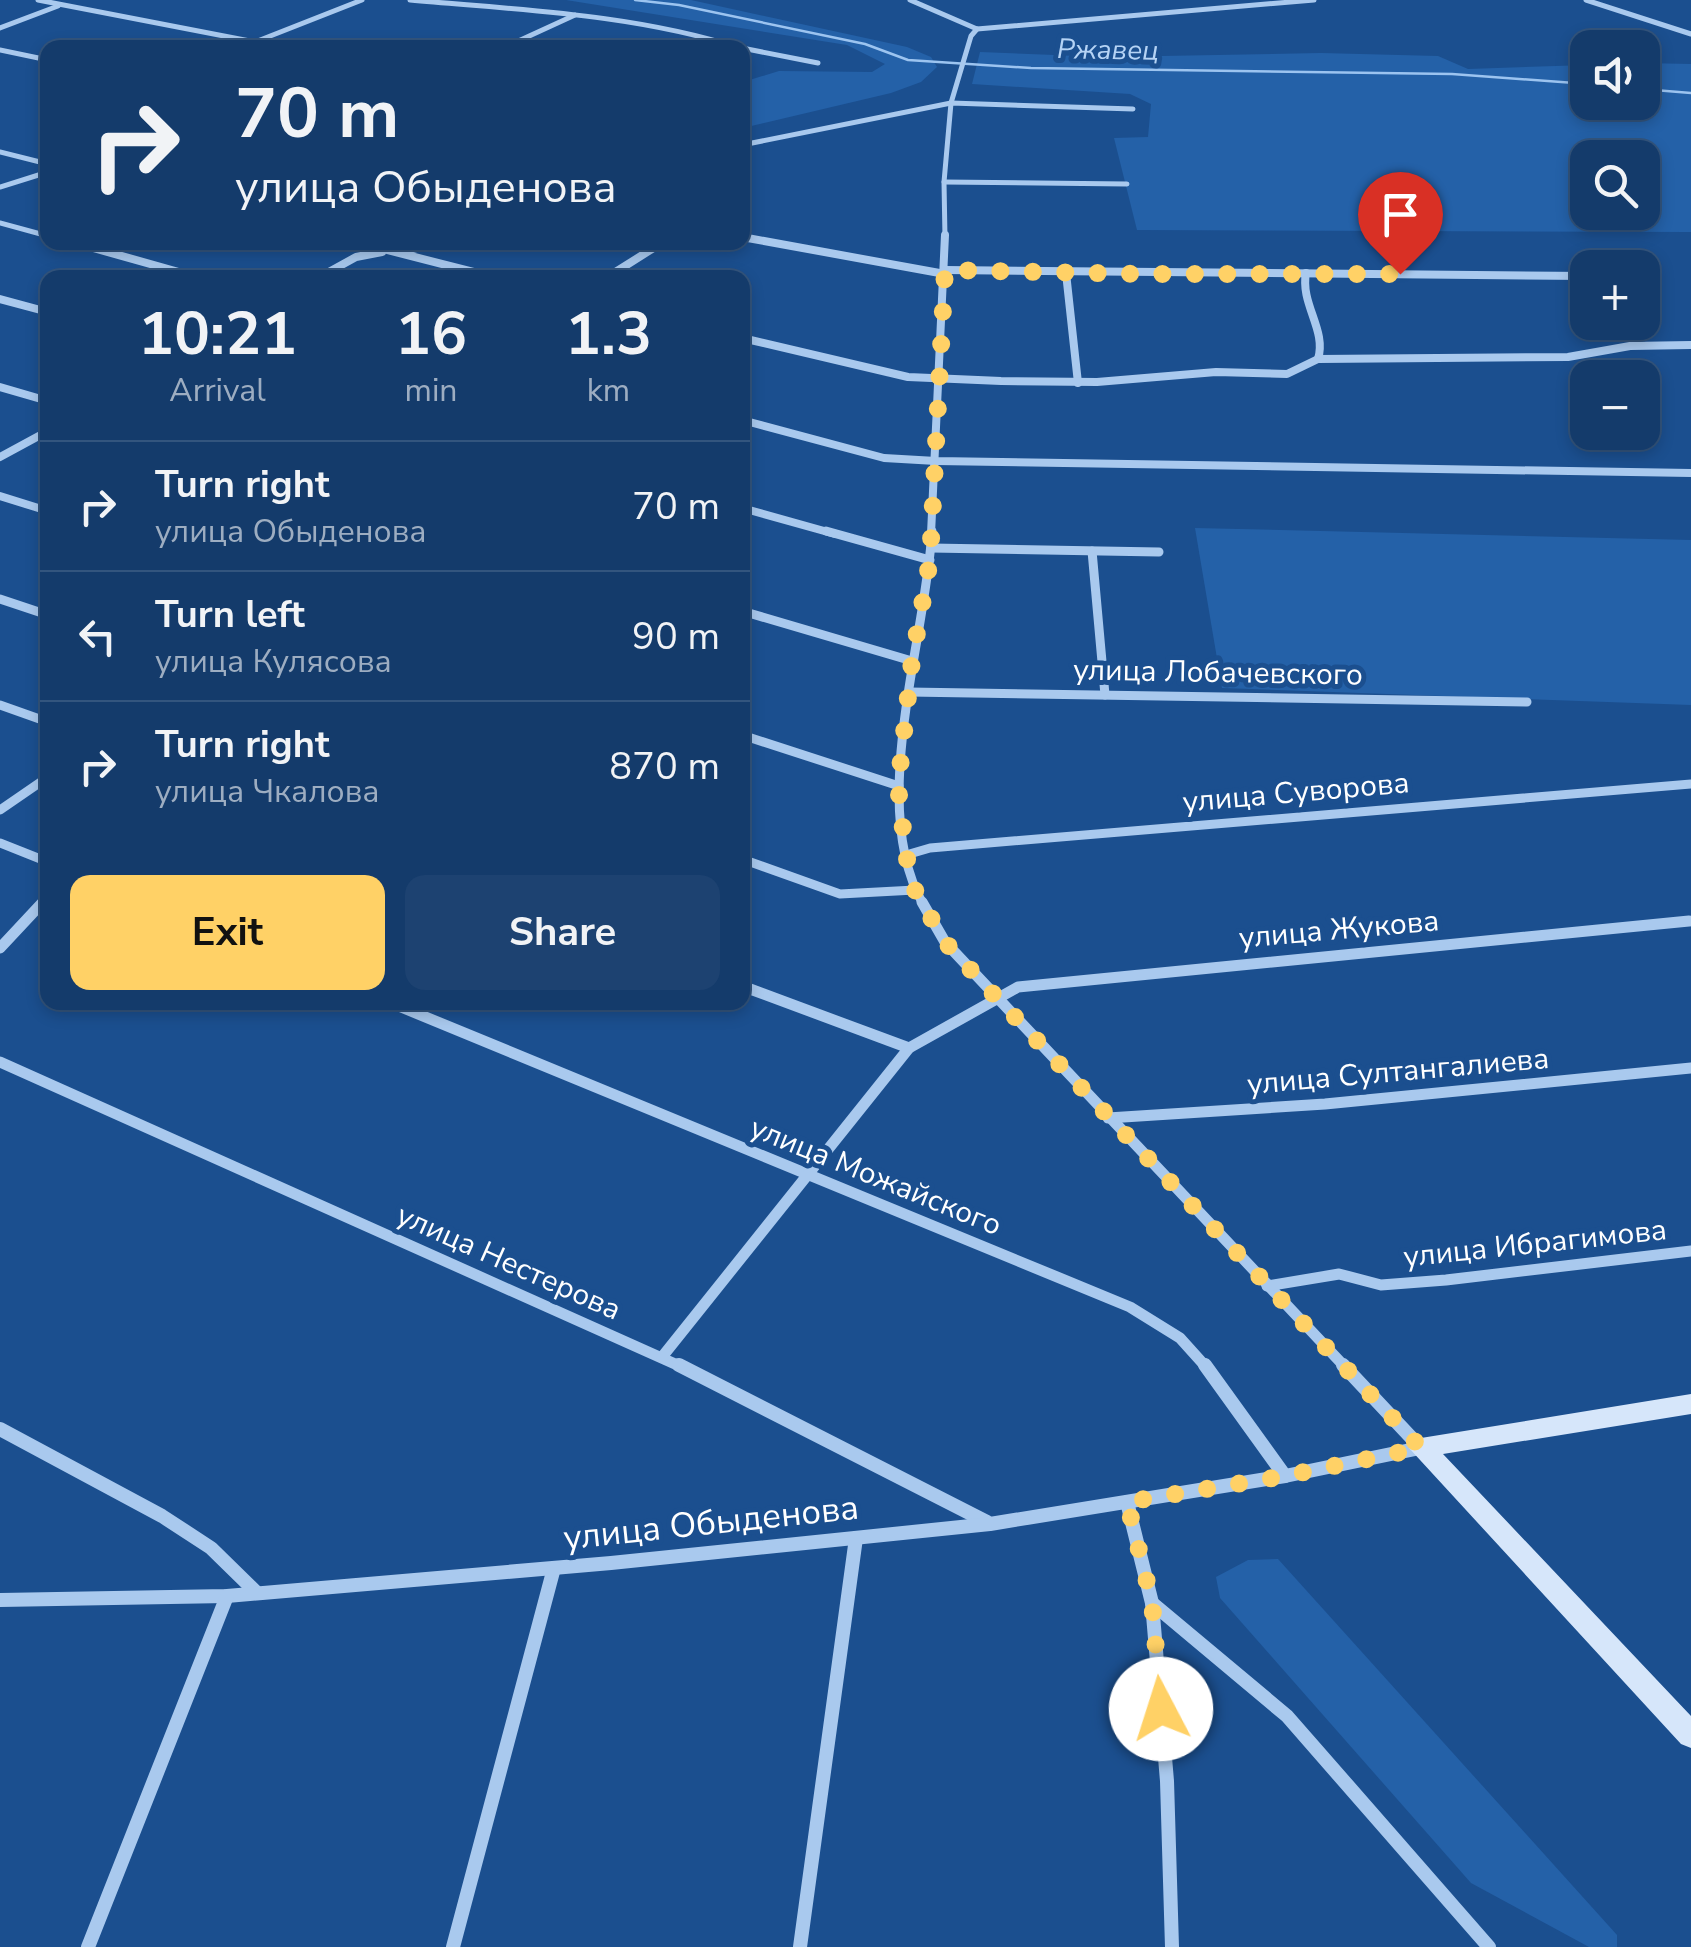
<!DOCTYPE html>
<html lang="en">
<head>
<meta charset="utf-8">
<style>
  body { margin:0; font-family:"Nunito Sans",sans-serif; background:#1d4271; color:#f1f3f6; height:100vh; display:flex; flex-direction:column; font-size:38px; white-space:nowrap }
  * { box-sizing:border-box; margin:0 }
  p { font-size:32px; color:#9dadc1 }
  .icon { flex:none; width:55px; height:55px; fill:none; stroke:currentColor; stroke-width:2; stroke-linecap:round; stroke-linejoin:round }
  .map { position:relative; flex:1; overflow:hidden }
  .panel { position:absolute; left:40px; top:270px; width:710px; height:740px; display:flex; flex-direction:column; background:#143b6b; border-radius:20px; box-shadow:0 5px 15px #0003,0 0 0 2px #33557e }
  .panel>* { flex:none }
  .top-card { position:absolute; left:40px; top:40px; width:710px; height:210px; border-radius:20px; box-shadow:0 5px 15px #0003,0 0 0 2px #33557e; background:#143b6b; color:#f1f3f6; overflow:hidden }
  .controls { position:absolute; left:1570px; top:30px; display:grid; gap:20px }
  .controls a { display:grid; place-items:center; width:90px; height:90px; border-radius:20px; background:#143b6b; box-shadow:0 5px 15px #0003,0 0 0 2px #33557e; font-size:50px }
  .pin { position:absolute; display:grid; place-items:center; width:85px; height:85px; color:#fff; margin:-102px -42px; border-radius:50% 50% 50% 0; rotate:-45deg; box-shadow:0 0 10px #0007 }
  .pin .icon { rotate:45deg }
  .me { position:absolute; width:110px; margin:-55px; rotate:355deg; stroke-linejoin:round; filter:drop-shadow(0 0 8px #0008) }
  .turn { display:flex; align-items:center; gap:35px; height:210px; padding:0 30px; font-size:45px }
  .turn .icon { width:130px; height:130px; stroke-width:2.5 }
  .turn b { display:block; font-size:70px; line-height:85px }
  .eta { display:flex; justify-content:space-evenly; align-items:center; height:170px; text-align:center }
  .eta b { font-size:60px; font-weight:700; line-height:70px }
  .button { display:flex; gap:20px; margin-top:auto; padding:20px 30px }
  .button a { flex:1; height:115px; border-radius:20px; background:#ffd166; color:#111; font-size:40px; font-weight:700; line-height:115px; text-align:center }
  .button a+a { background:#1d4271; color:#f1f3f6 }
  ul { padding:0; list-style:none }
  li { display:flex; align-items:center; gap:30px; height:130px; padding:0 30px; border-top:2px solid #33557e }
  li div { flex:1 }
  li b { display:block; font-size:38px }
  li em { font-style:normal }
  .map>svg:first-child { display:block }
  .green { fill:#2461a8; fill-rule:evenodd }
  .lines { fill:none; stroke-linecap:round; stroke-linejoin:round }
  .stream { stroke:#9cc4f0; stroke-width:2.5 }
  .street-far4 { stroke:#a9c9ee; stroke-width:5 }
  .street-far3 { stroke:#a9c9ee; stroke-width:8 }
  .street-far2 { stroke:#a9c9ee; stroke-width:9 }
  .street-far1 { stroke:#a9c9ee; stroke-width:11 }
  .street { stroke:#a9c9ee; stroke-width:14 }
  .secondary { fill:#d6e6fa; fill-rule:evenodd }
  .route { stroke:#ffd166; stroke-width:18; stroke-dasharray:0 32.4 }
  .labels { text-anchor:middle; stroke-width:10; stroke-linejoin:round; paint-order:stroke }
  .far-water-label { font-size:28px; font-style:italic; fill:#b5d3f5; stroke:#1b4f8f }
  .street-label { font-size:30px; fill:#fff; stroke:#1b4f8f }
  .near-street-label { font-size:35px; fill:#fff; stroke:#1b4f8f }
</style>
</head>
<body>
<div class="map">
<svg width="1691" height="1947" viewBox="0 0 1691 1947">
  <rect width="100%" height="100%" fill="#1b4f8f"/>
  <g class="green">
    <path d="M 566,0 L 691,0 L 907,47 L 931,57 L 937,67 L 921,82 L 891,93 L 743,128 L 743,82 L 779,71 L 872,72 L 885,64 L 847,45 Z"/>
    <path d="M 980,52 L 1106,57 L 1321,53 L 1438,56 L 1468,69 L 1587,65 L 1588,102 L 1642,102 L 1643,63 L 1691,64 L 1691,232 L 1137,230 L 1114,138 L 1148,137 L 1151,104 L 1130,94 L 972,84 ZM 1588,158 L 1642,158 L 1642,212 L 1588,212 Z"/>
    <path d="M 1195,528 L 1691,540 L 1691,705 L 1222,688 Z"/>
    <path d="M 1278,1559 L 1617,1935 L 1617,1947 L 1589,1947 L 1471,1883 L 1220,1598 L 1216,1577 L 1248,1560 Z"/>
  </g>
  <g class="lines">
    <g class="stream">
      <path d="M 635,0 L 679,5 L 865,44 L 908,60 L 1031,68 L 1452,74 L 1588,84"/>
      <path d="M 1642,89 L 1691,93"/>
    </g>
    <g class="street-far4">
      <path d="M 38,0 L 255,42 L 260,48"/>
      <path d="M 410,0 C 520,10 634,14 740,48"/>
      <path d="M 910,0 L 977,29 L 1314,0"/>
      <path d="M 1586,0 L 1691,34"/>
      <path d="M 0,28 L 58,6"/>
      <path d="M 255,42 L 362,0"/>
      <path d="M 503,48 L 575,15"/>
      <path d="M 742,48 L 818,63"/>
      <path d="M 0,50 L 48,60"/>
      <path d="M 742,145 L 951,103 L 1133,109"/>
      <path d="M 0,152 L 48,164"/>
      <path d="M 944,182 L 1127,184"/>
      <path d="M 0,187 L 48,172"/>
      <path d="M 0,223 L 48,236"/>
      <path d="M 742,237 L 746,238"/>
      <path d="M 945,238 L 944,182 L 951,103 L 971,36 L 977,29"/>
    </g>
    <g class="street-far3">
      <path d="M 742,237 L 945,274"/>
      <path d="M 72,242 L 200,278"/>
      <path d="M 356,242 L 497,278"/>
      <path d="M 404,251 L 441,242"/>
      <path d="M 945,270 L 1588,276"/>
      <path d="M 1066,273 L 1078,383"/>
      <path d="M 1306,273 C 1300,304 1327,330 1318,359"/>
      <path d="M 318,278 L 356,257 L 382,252"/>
      <path d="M 606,278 L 663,242"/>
      <path d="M 0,299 L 48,312"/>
      <path d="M 742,338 L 908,377 L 1001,381 L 1097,382 L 1216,372 L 1287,374 L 1318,359 L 1568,357 L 1630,346 L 1691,345"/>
      <path d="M 0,387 L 48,401"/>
      <path d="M 742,420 L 884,458 L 936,461 L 1691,473"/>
      <path d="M 0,457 L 48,431"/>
      <path d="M 0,496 L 48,511"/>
      <path d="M 742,508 L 835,534"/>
      <path d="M 931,534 L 945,235"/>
    </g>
    <g class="street-far2">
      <path d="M 826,531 L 930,560"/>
      <path d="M 931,548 L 1159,552"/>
      <path d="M 1092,551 L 1105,695"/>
      <path d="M 0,599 L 48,615"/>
      <path d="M 742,611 L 912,661"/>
      <path d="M 909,692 L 1527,702"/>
      <path d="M 0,705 L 48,722"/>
      <path d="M 742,735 L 899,786"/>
      <path d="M 0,810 L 48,777"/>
      <path d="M 0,843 L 48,862"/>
      <path d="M 906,855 L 930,848 L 1691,784"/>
      <path d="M 742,859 L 840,894 L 915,890"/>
      <path d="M 41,904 L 48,897"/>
      <path d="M 923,904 C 867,806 926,639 932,531"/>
    </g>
    <g class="street-far1">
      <path d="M 922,902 L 945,942 L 1346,1368"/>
      <path d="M 0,948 L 43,902"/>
      <path d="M 742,986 L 909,1048"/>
      <path d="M 389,1002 L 1130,1307 L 1180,1338 L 1207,1368"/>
      <path d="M 0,1062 L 684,1368"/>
      <path d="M 1108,1118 L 1325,1104 L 1691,1068"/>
      <path d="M 1267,1286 L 1339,1274 L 1381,1285 L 1446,1280 L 1691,1251"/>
      <path d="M 662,1357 L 909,1048 L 1018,987 L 1689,921"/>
    </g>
    <g class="street">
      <path d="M 679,1365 L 987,1522"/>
      <path d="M 1205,1365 L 1285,1476"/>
      <path d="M 1343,1365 L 1421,1448"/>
      <path d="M 0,1429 L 162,1516 L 211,1548 L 257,1593"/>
      <path d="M 1127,1502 L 1152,1603 L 1167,1781 L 1172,1947"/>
      <path d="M 0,1600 L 227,1596 L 611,1563 L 990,1524 L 1285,1476 L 1420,1448"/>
      <path d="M 1152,1603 L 1287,1716 L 1489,1947"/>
      <path d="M 88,1947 L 227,1596"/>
      <path d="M 453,1947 L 554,1568"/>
      <path d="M 800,1947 L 856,1538"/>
    </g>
    <path class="secondary" d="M 1691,1394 L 1691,1414 L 1443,1454 L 1691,1716 L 1691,1748 L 1681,1744 L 1409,1448 L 1412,1441 L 1421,1438 Z"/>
  </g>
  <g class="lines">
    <path class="route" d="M 1161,1709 L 1152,1602 L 1127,1502 L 1285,1476 L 1421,1448 L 981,981 L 945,942 L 915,890 L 906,855 L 898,786 L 912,661 L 930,560 L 945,270 L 1142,274 L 1400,274"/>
  </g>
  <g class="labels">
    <g class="far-water-label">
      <text transform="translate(1108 49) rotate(1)" y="10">Ржавец</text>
    </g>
    <g class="street-label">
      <text transform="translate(1218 672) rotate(1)" y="10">улица Лобачевского</text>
      <text transform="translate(1296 792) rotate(-5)" y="10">улица Суворова</text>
      <text transform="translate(1339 929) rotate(-5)" y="10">улица Жукова</text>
      <text transform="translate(1398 1071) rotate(-5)" y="10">улица Султангалиева</text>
      <text transform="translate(876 1176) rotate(22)" y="10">улица Можайского</text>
      <text transform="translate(1535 1243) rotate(-6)" y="10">улица Ибрагимова</text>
      <text transform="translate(509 1262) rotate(24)" y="10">улица Нестерова</text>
    </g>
    <g class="near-street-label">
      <text transform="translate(711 1522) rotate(-6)" y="12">улица Обыденова</text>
    </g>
  </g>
</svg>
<div class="controls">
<a><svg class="icon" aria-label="sound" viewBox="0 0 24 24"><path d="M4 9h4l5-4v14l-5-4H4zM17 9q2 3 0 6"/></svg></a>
<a><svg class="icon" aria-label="search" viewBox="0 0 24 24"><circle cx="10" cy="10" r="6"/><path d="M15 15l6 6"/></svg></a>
<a>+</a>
<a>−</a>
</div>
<div class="pin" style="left:1400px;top:274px;background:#d93025"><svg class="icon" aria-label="arrive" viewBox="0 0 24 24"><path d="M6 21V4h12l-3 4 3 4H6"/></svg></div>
<svg class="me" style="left:1161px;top:1709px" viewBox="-20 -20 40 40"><circle r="19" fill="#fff"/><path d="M0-13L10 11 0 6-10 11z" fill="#ffd166"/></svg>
<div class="top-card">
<div class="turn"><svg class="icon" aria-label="right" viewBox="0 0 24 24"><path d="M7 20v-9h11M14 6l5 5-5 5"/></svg><div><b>70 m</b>улица Обыденова</div></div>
</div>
<section class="panel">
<div class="eta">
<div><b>10:21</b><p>Arrival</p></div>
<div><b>16</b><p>min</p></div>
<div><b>1.3</b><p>km</p></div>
</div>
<ul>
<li><svg class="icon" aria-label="right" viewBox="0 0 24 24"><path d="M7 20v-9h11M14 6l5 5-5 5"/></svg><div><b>Turn right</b><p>улица Обыденова</p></div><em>70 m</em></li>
<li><svg class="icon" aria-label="left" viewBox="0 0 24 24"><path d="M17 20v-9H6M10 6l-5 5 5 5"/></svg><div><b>Turn left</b><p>улица Кулясова</p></div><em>90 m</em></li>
<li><svg class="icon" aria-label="right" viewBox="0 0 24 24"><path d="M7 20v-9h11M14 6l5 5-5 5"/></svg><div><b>Turn right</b><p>улица Чкалова</p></div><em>870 m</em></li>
</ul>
<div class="button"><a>Exit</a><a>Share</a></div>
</section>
</div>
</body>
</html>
